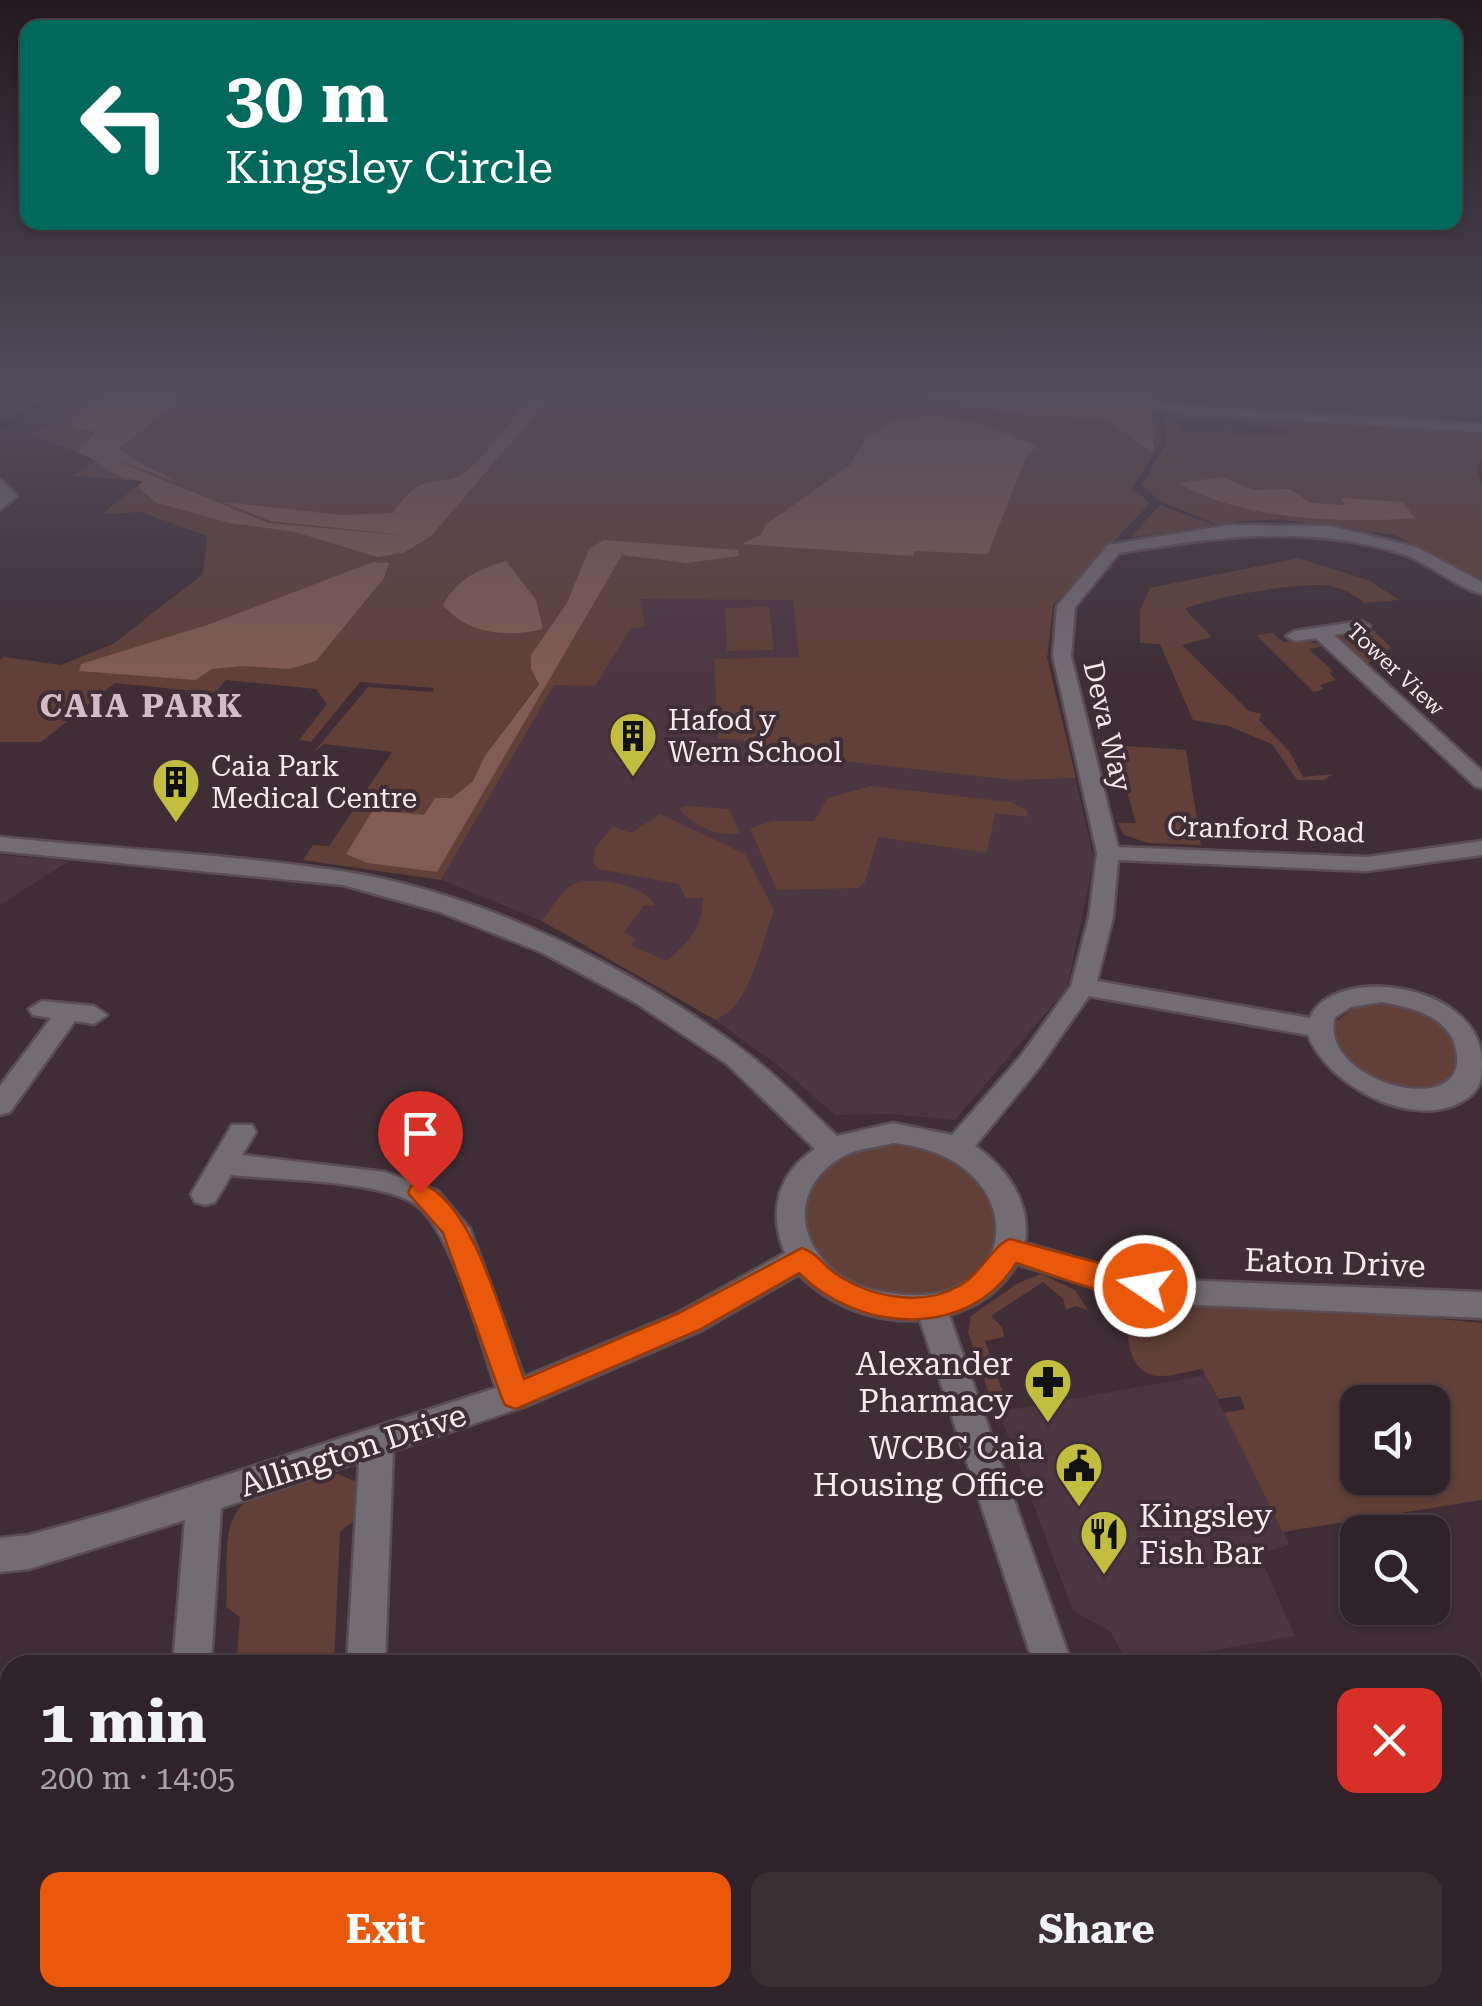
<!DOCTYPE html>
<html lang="en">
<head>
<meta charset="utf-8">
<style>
  body { margin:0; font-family:"Roboto Serif",serif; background:#3b2f34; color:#f1f3f6; height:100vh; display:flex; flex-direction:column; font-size:38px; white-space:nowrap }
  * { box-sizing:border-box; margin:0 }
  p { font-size:32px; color:#a7a4a8 }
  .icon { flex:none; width:55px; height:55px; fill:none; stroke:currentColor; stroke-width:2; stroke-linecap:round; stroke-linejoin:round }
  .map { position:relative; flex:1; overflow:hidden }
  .drawer { position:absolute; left:0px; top:1655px; width:1482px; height:352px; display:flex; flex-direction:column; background:#2f2228; border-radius:30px 30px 0 0; box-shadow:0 2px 8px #0004,0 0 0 2px #4a3f45 }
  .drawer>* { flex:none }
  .guide { position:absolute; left:20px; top:20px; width:1442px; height:210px; border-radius:20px; box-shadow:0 2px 8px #0004,0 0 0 2px #4a3f45; background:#00695c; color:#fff; overflow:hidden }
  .fabs { position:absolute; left:1340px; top:1385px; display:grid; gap:20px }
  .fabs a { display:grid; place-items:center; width:110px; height:110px; border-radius:20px; background:#2f2228; box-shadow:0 2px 8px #0004,0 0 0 2px #4a3f45; font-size:50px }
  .pin { position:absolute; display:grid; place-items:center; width:85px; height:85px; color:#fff; margin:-102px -42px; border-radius:50% 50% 50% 0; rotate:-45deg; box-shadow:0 0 10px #0007 }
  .pin .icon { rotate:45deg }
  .me { position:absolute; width:110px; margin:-55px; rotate:282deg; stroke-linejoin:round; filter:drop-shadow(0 0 8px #0008) }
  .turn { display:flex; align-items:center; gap:35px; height:210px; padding:0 40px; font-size:45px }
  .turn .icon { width:130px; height:130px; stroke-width:2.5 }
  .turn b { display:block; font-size:70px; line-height:85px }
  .round { display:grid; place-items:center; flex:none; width:105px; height:105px; border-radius:20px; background:#3b2f34 }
  .summary { display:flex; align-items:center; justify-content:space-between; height:170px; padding:0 40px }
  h1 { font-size:60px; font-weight:700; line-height:75px }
  .button { display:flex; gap:20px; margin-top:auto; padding:20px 40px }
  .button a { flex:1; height:115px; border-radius:20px; background:#ea580c; color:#fff; font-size:40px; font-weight:700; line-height:115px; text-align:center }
  .button a+a { background:#3b2f34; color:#f1f3f6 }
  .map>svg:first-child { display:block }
  .built { fill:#4c3641 }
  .green { fill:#604037; fill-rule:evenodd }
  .forest { fill:#815c52 }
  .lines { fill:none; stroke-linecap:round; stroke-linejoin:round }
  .stream { stroke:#241934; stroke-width:5 }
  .minor-casing { stroke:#5c4c54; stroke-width:5 }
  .minor { fill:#736c73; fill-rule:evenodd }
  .route { fill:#ea580c; stroke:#983908; stroke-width:2.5 }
  .labels { text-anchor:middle; stroke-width:8; stroke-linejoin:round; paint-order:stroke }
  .far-street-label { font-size:22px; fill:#f6eaef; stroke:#3f2e36 }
  .poi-label { font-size:28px; fill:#f6eaef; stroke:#3f2e36; text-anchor:start }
  .street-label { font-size:28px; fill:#f6eaef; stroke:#3f2e36 }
  .far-district-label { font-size:32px; font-weight:bold; letter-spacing:2.5px; fill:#d2bcc6; stroke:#3f2e36 }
  .near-street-label { font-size:32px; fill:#f6eaef; stroke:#3f2e36 }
  .near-poi-label { font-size:32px; fill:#f6eaef; stroke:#3f2e36; text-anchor:end }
</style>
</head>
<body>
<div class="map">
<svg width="1482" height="2006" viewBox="0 0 1482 2006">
  <rect width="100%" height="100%" fill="#3f2e36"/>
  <g class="built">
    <path d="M 627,558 L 1053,605 L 1047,658 L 1094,859 L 1067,988 L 955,1120 L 890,1114 L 835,1115 L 780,1067 L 714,1019 L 542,921 L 441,880 Z"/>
    <path d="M 0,855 L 69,861 L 0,905 Z"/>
    <path d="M 1205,1375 L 1290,1545 L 1259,1554 L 1295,1636 L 1129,1665 L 1110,1631 L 1073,1611 L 999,1412 Z"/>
  </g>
  <g class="green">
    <path d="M 88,395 L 1116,395 L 1157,410 L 1161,442 L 1132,488 L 1150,503 L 1053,605 L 1047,658 L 1076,778 L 1013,780 L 770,753 L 765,743 L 718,738 L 714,659 L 799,657 L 793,600 L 640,599 L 645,627 L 631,628 L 595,686 L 554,685 L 441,880 L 303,860 L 313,845 L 329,846 L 358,803 L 368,809 L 373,800 L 361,798 L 392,752 L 324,744 L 313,753 L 368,687 L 433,692 L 434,688 L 360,682 L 311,742 L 299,740 L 327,704 L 316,689 L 226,680 L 215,693 L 115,683 L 41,742 L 0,742 L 0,660 L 4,657 L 61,665 L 113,644 L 203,574 L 207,536 L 141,512 L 102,514 L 143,481 L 74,476 L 97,460 L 29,434 L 48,425 ZM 539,683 L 546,685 L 437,871 L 452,798 L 473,781 L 484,757 Z"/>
    <path d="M 1166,414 L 1224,415 L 1228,419 L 1222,421 L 1218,417 L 1172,418 L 1181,432 L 1227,431 L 1226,427 L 1239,436 L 1296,433 L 1285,427 L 1247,425 L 1242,417 L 1482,430 L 1482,459 L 1476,466 L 1482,485 L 1482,580 L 1395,535 L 1278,519 L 1240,521 L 1224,527 L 1160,501 L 1142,485 L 1166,443 Z"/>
    <path d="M 1160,505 L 1218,527 L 1131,537 Z"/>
    <path d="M 1299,558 L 1370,581 L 1399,600 L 1365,603 C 1353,594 1345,589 1331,586 C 1304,581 1210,597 1185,609 L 1212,637 L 1182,645 L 1249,711 L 1261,714 L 1259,720 L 1289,751 L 1303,777 L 1333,774 L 1324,780 L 1297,780 L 1272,744 L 1228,726 L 1193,720 L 1160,644 L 1140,643 L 1140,610 L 1150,588 Z"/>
    <path d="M 769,607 L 774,650 L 727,651 L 725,608 Z"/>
    <path d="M 1373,630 L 1391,647 L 1365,666 L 1338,638 Z"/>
    <path d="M 1273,633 L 1283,642 L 1306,640 L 1324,646 L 1309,649 L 1333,671 L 1329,673 L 1336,680 L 1320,685 L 1324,689 L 1314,692 L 1256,635 Z"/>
    <path d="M 1097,744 L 1186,750 L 1201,845 L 1148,843 L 1124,835 L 1118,823 L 1136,823 L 1116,754 L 1100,752 Z"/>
    <path d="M 871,786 L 1010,802 L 1027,810 L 1028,817 L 995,813 L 987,853 L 878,837 L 865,882 L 858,888 L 777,890 L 750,828 L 772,821 L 814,821 L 828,798 Z"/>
    <path d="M 688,806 L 729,809 L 740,833 C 722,839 688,824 679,808 Z"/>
    <path d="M 660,814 L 745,854 L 774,910 C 763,939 748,1014 714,1019 L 542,921 C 551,910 561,890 574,884 C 593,875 647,885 655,906 L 644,905 L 624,932 L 636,940 L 631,945 L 666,961 C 688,944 703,927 703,898 L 686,898 L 679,884 L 598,869 L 593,862 L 595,848 L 613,826 L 631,833 Z"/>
    <path d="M 1375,1002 C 1423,1005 1445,1018 1465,1060 L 1450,1083 C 1408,1096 1328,1080 1334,1023 L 1357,1005 Z"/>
    <path d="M 889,1143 C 909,1145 930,1147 948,1157 C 1002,1183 1015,1249 961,1283 C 946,1292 927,1294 910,1295 C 794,1298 750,1164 889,1143 Z"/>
    <path d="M 1041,1274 L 1075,1290 L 1088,1310 L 1075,1306 L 1066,1310 L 1063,1299 L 1043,1282 L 991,1316 L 1002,1327 L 1004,1337 L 985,1341 L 1007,1405 L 994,1408 L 968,1333 L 971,1316 L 1018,1283 Z"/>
    <path d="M 1157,1305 L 1387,1314 L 1482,1323 L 1482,1500 L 1283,1532 L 1224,1413 L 1245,1409 L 1240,1396 L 1218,1399 L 1202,1369 C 1189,1371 1175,1376 1161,1376 C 1130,1377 1122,1335 1133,1313 ZM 1358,1402 L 1432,1402 L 1432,1478 L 1358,1478 Z"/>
    <path d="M 335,1473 L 357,1482 L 354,1521 L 340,1532 L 334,1665 L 236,1665 L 240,1617 L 226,1607 C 228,1581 223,1545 232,1521 C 244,1488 305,1476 335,1473 Z"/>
  </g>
  <g class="forest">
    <path d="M 107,395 L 186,395 L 119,448 L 132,459 L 180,483 L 105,456 L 268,523 L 421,537 L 271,521 L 223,502 L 342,515 L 393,513 C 404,497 414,484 435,481 C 441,480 452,480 457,477 C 488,459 506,423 530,398 L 552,395 L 431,536 L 403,553 L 377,557 L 295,532 L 230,523 L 157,503 L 138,487 L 143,481 C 108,478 109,465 78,452 L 96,431 L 76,429 L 71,418 Z"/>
    <path d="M 898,395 L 1110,395 L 1151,409 L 1154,447 L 1151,451 L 1107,420 L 1002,412 Z"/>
    <path d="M 930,415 L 981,424 L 1039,447 L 1028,452 L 988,554 L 915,551 L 913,556 L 742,544 L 761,535 L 765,525 L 850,465 L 866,438 L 892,422 Z"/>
    <path d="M 1223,477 L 1253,490 L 1290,489 L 1311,503 L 1345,505 L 1341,499 L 1345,498 L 1402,502 L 1415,518 C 1342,524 1242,520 1178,483 Z"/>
    <path d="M 604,540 L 738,550 L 739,556 L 687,563 L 622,555 L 437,872 L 367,863 L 346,854 L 373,810 L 424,815 L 435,798 L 452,798 L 473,781 L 484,757 L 539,684 L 531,669 L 531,655 L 567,603 L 589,549 Z"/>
    <path d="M 506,561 L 536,600 L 543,629 C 507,638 467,634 443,605 C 458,578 477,570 506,561 Z"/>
    <path d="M 373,562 L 389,563 L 384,578 L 316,661 L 289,669 L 243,666 L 212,669 L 195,680 L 79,671 L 81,664 L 210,624 Z"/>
  </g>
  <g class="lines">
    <path class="stream" d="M 0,427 L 62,395"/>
    <g class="minor-casing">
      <g id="minor">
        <path d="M 1117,395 L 1139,395 L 1171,405 L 1482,424 L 1482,432 L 1170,413 Z"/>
        <path d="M 0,479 L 17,496 L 0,510 Z"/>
        <path d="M 1228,525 L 1331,526 L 1416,547 L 1482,582 L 1482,594 C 1453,586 1429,562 1400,553 C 1303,524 1217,537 1119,553 L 1075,607 L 1071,656 L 1118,847 L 1367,857 L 1482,841 L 1482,855 L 1367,871 L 1118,860 L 1113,917 L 1097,981 L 1310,1018 C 1332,963 1482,982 1482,1063 C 1482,1077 1481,1088 1469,1097 C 1419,1135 1327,1086 1308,1035 L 1089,996 L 1038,1069 L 975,1146 C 1007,1168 1031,1202 1025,1243 L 1111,1268 L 1178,1280 L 1482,1292 L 1482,1318 L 1178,1304 L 1111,1292 L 1017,1264 C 1000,1291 980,1305 949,1315 L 1072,1665 L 1034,1665 L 920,1320 C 875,1323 830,1306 799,1274 L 700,1331 L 526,1406 L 393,1451 L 385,1665 L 347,1665 L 359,1462 L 221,1508 L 211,1665 L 173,1665 L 185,1520 L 29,1569 L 0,1572 L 0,1538 L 29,1535 L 115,1511 L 496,1388 C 481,1344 451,1224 412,1202 C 372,1180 278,1180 231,1175 L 215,1202 L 205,1205 L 195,1202 L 191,1194 L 232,1125 L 252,1125 L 256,1132 L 242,1155 L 385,1172 L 438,1191 L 470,1229 L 524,1377 L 678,1313 L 785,1253 C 768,1212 777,1174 815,1149 L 727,1064 L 636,1003 L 541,952 L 440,912 L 343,885 L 0,851 L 0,837 C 113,849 229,854 341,871 C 481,892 636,969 748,1054 C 780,1078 808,1109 837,1136 L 893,1123 L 952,1135 L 1020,1057 L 1071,986 L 1089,917 L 1097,853 L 1053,656 L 1057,606 L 1108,545 ZM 1382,1002 C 1409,1007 1442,1014 1454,1042 C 1482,1126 1316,1084 1335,1017 L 1351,1007 ZM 893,1143 C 1034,1157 1026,1310 897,1294 C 870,1290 847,1285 828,1265 C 790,1228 800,1177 848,1154 C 861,1148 879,1147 893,1143 Z"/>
        <path d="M 1361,621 L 1370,626 L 1367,630 L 1334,635 L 1482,771 L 1482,788 L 1475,786 L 1316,638 L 1295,641 L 1286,636 L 1295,631 Z"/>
        <path d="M 42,1001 L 94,1006 L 107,1015 L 94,1024 L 75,1021 L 10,1112 L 0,1115 L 0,1086 L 51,1018 L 33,1015 L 29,1009 Z"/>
        <path d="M 173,1998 L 224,1998 L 228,2006 L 177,2006 Z"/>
        <path d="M 262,1998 L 312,1998 L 308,2006 L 258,2006 Z"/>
        <path d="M 1140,1998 L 1184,1998 L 1187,2006 L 1143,2006 Z"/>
      </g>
    </g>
    <use href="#minor" class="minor"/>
  </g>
  <linearGradient id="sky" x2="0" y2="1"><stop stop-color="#23191e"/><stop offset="0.58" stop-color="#524c5d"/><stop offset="1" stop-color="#524c5d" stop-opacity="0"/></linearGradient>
  <rect width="1482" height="676" fill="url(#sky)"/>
  <path class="route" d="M 420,1183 C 474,1200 505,1328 524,1379 L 679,1313 L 802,1248 C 818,1253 825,1268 839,1276 C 872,1297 923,1307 959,1286 C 981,1274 994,1244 1010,1239 L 1154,1278 L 1159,1286 L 1154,1294 C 1123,1305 1049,1273 1016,1263 C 970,1340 858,1333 799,1273 L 699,1330 L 516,1409 L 505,1405 L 501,1396 L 443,1233 L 408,1193 L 411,1186 Z"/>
  <defs>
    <g id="building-pin" transform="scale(2.5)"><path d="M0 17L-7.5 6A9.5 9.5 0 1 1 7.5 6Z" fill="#c2bd3f" stroke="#3f2e36"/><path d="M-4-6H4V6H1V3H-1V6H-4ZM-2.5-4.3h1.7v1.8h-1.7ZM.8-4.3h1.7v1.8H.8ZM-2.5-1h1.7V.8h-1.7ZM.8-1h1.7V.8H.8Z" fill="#111"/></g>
    <g id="pharmacy-pin" transform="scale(2.5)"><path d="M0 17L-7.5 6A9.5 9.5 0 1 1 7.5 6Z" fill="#c2bd3f" stroke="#3f2e36"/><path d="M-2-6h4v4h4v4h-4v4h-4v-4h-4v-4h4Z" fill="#111"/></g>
    <g id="civic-pin" transform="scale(2.5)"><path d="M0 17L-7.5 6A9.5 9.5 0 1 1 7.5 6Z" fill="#c2bd3f" stroke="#3f2e36"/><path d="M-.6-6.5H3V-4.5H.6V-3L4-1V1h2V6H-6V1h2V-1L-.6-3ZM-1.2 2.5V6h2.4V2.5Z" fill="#111"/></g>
    <g id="restaurant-pin" transform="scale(2.5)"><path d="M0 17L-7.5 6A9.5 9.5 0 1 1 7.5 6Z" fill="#c2bd3f" stroke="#3f2e36"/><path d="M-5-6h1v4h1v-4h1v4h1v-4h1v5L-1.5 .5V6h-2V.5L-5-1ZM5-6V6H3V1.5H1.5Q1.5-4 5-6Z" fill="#111"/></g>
  </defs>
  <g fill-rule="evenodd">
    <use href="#building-pin" x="633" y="736"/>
    <use href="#building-pin" x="176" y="782"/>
    <use href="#pharmacy-pin" x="1048" y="1382"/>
    <use href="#civic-pin" x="1079" y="1466"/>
    <use href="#restaurant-pin" x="1104" y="1534"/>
  </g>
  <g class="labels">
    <g class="far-street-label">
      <text transform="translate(1396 669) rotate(43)" y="8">Tower View</text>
    </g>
    <g class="poi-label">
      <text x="668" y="730">Hafod y<tspan x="668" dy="32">Wern School</tspan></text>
      <text x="211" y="776">Caia Park<tspan x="211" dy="32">Medical Centre</tspan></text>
    </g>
    <g class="street-label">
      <text transform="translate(1108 726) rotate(77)" y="10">Deva Way</text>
      <text transform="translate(1266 829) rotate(2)" y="10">Cranford Road</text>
    </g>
    <g class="far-district-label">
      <text x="142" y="717">CAIA PARK</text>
    </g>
    <g class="near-street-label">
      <text transform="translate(1335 1263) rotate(2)" y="11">Eaton Drive</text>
      <text transform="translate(353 1450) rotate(-18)" y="11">Allington Drive</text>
    </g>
    <g class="near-poi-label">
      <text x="1013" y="1375">Alexander<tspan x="1013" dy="37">Pharmacy</tspan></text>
      <text x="1044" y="1459">WCBC Caia<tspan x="1044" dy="37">Housing Office</tspan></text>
      <text x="1139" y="1527" text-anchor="start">Kingsley<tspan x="1139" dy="37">Fish Bar</tspan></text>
    </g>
  </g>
</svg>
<div class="fabs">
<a><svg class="icon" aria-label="sound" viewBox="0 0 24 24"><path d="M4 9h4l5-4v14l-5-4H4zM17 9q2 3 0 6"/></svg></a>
<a><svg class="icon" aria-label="search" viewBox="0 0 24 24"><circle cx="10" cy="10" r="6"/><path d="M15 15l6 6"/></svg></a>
</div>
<div class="pin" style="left:420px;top:1193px;background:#d93025"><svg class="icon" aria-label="arrive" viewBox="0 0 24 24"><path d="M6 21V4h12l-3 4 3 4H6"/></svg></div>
<svg class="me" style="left:1145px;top:1286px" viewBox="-20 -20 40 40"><circle r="17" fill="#ea580c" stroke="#fff" stroke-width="3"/><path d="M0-11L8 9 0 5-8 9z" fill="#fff"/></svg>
<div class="guide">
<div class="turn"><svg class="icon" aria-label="left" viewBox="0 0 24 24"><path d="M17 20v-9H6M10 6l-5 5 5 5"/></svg><div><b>30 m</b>Kingsley Circle</div></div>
</div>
<section class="drawer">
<div class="summary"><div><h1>1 min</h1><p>200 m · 14:05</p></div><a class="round" style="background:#d93025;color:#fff"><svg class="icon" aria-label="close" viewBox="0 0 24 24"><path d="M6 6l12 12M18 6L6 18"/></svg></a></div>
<div class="button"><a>Exit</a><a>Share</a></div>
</section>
</div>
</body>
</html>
